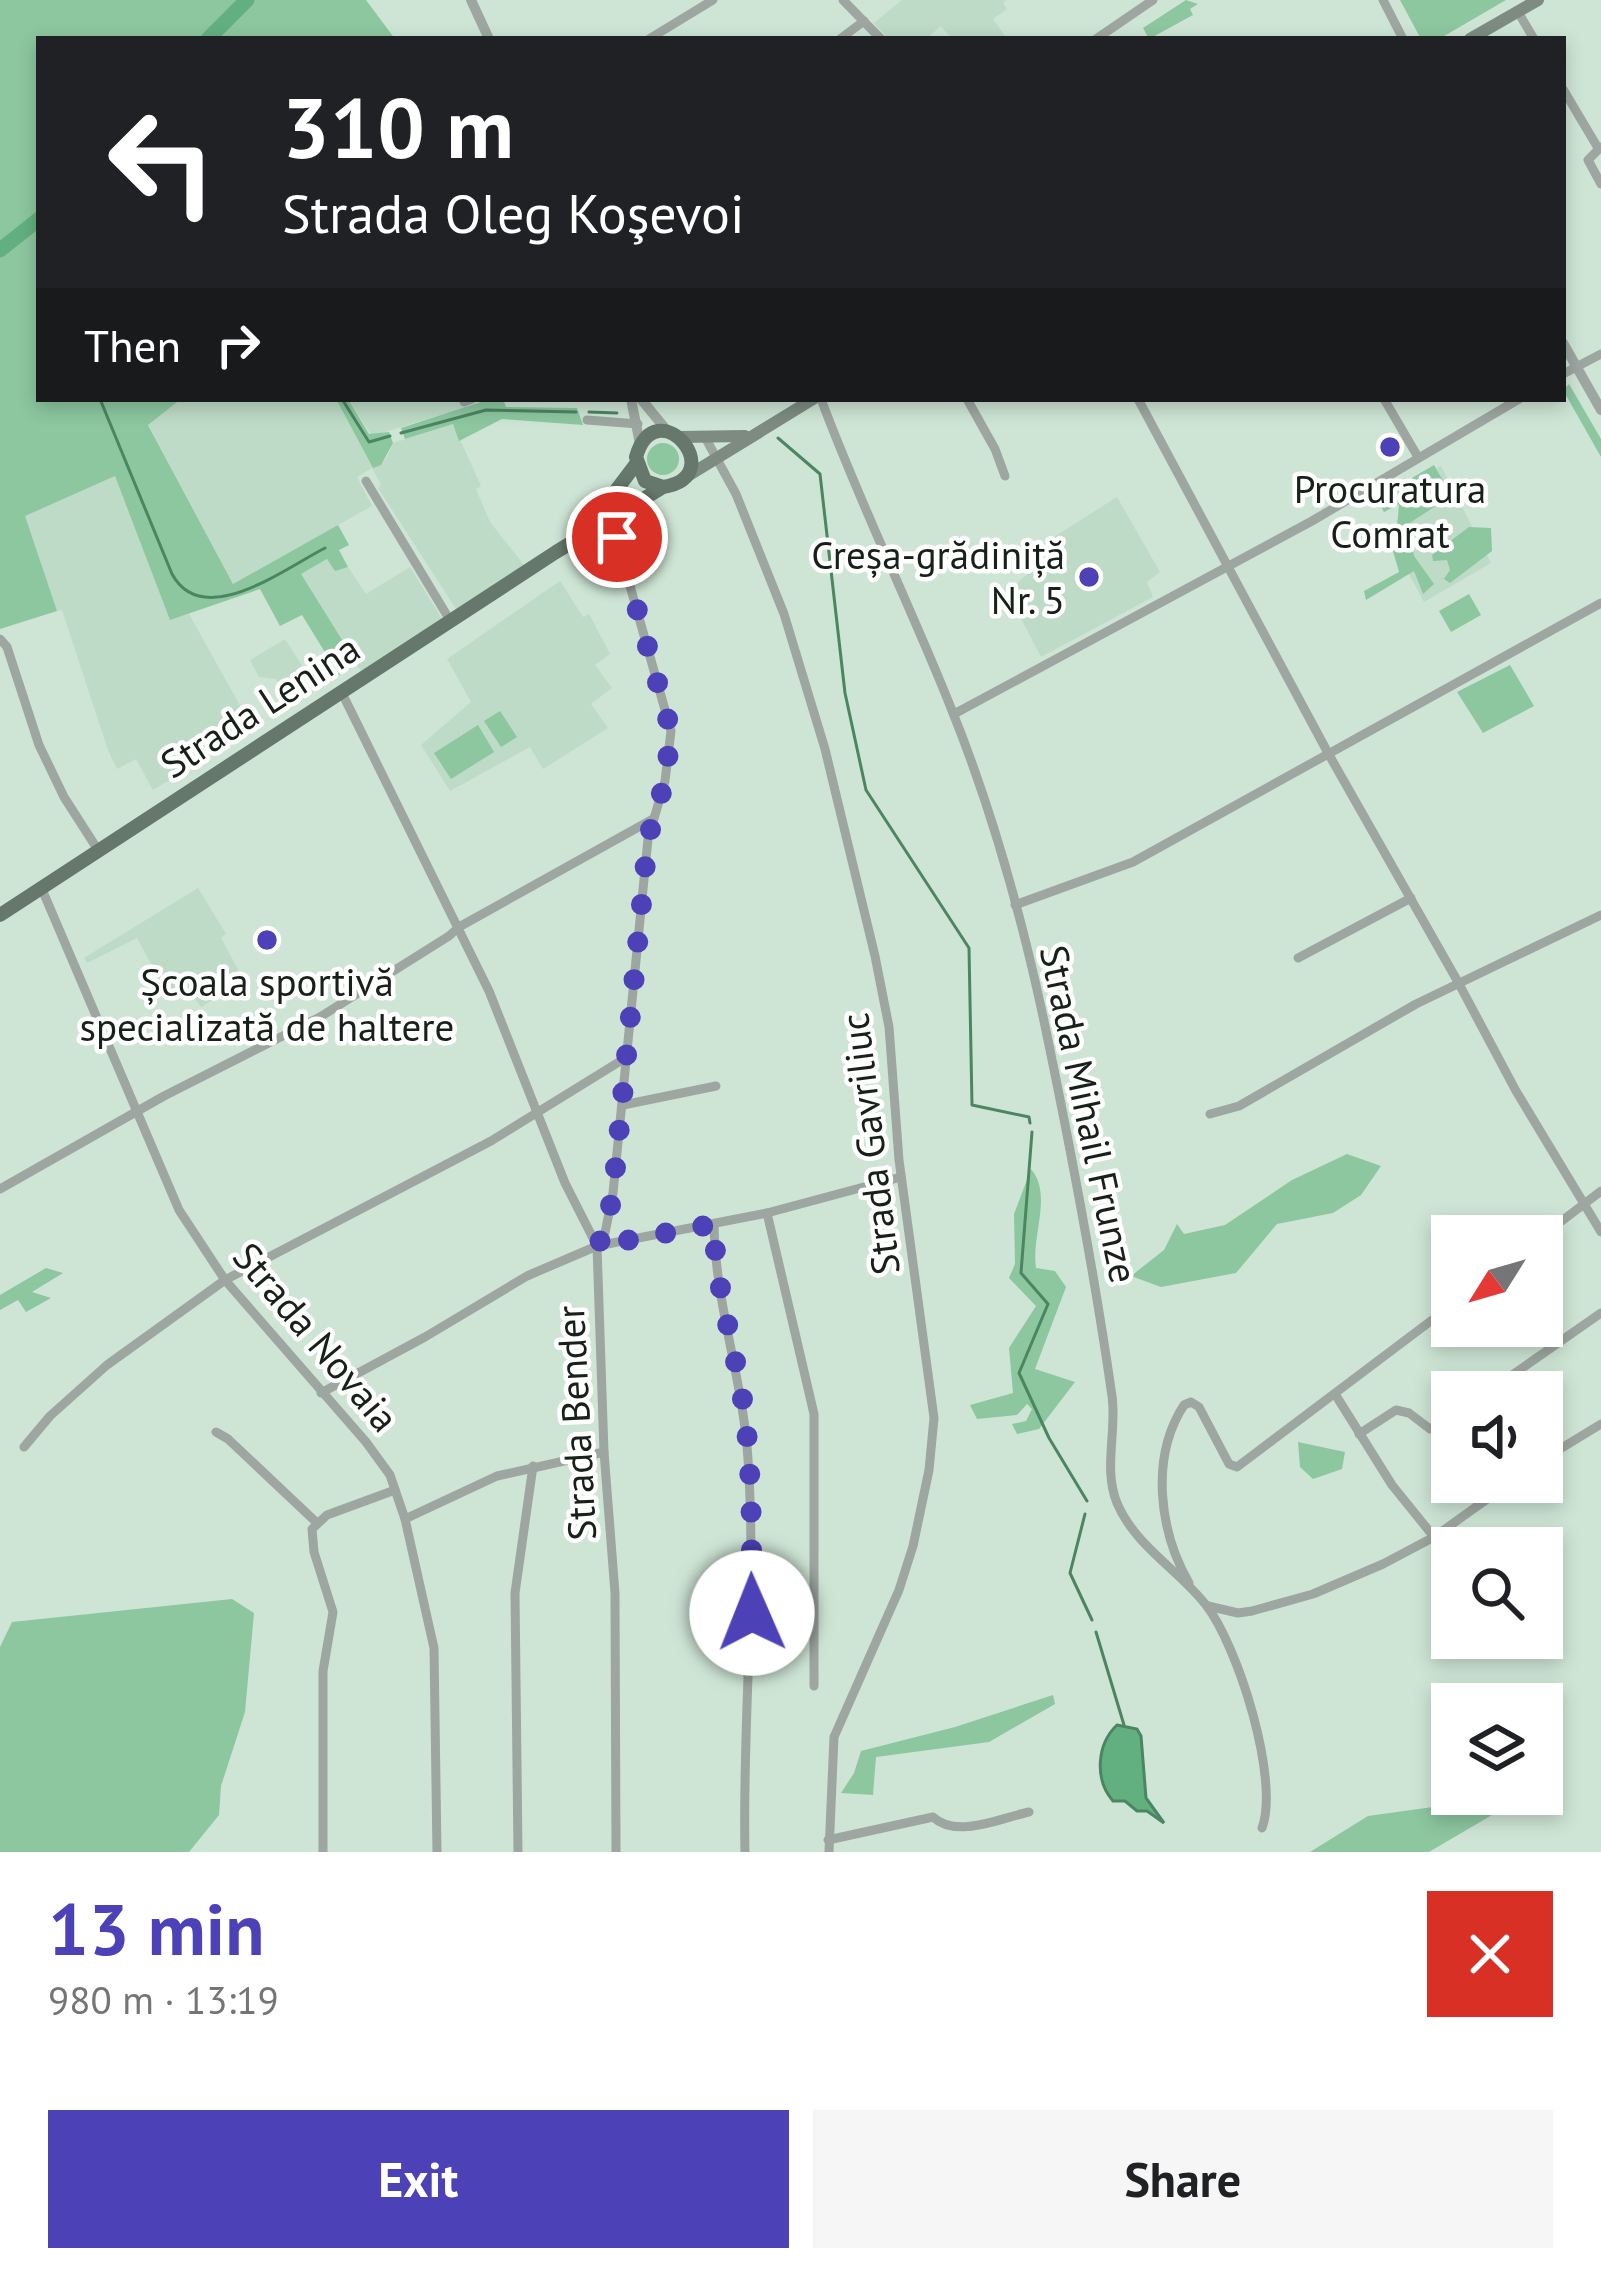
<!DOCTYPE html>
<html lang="en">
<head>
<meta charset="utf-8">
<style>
  body { margin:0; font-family:"PT Sans",sans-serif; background:#f6f6f6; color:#202124; height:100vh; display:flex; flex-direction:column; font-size:45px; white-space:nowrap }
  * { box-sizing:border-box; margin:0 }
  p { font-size:39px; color:#757577 }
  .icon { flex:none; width:66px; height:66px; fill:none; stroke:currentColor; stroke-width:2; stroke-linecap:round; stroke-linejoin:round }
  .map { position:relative; height:1852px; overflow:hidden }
  .sheet { display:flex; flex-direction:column; background:#fff; flex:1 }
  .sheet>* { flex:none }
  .guide { position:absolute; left:36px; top:36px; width:1530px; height:366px; border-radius:0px; box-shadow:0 6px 18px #0003; background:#202124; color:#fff; overflow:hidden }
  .needle { width:78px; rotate:233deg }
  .tools { position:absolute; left:1431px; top:1215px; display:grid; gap:24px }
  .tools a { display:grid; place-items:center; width:132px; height:132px; border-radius:0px; background:#fff; box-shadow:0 6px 18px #0003; font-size:60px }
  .pin { position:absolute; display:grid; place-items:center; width:102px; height:102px; color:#fff; margin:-51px; border:6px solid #fff; border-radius:50%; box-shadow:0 3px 12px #0007 }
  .me { position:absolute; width:132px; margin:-66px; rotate:359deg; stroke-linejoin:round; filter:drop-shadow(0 0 9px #0008) }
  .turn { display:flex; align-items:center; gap:42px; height:252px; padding:0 48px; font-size:54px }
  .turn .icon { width:156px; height:156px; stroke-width:2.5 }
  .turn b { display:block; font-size:84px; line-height:102px }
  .then { display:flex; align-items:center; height:114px; padding:0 48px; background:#0003; gap:24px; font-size:45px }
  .round { display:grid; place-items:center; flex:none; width:126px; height:126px; border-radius:0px; background:#f6f6f6 }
  .overview { display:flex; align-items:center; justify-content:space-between; height:204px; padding:0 48px }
  h1 { font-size:72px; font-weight:600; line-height:90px; color:#4d41b8 }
  .primary-button { display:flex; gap:24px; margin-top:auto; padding:24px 48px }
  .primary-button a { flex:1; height:138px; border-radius:0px; background:#4d41b8; color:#fff; font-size:48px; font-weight:600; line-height:138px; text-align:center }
  .primary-button a+a { background:#f6f6f6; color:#202124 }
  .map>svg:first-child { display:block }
  .built { fill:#bddbc6 }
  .green { fill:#8cc7a0 }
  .water { fill:#62b080; stroke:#4c8561; stroke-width:3 }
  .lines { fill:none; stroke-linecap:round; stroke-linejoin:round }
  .stream { stroke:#4c8561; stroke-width:3 }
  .river { stroke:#62b080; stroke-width:15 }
  .minor { stroke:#9da6a0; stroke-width:9 }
  .tertiary { stroke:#9da6a0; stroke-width:10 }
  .secondary { stroke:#7d8b81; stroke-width:12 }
  .primary { stroke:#66776b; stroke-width:14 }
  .route { stroke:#4d41b8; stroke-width:21; stroke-dasharray:0 37.8 }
  .poi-dot { fill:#4d41b8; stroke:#fff; stroke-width:4.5 }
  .labels { text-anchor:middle; stroke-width:9; stroke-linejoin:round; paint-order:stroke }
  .poi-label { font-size:39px; fill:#18201a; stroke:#fff }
  .street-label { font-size:39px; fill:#18201a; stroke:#fff }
</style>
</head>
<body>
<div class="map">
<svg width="1601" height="1852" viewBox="0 0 1601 1852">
  <rect width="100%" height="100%" fill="#cee5d5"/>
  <g class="built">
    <path d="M 902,0 L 1006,0 L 1003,3 L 1007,9 L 993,19 L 1007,39 L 952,39 L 941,26 L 926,39 L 889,39 L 874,23 Z"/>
    <path d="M 181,399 L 336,399 L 373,468 L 386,459 L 393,443 L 453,424 L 481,486 L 476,489 L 490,522 L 524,565 L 458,612 L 378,488 L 381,485 L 372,468 L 357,477 L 372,506 L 233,584 L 148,424 Z"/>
    <path d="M 348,399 L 462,399 L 466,407 L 372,436 Z"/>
    <path d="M 1441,466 L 1491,563 L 1424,602 L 1389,537 L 1405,503 L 1399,491 Z"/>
    <path d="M 115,476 L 170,619 L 189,614 L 253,729 L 153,790 L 136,759 L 117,769 L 108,750 L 62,610 L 57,611 L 24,516 Z"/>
    <path d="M 1117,497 L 1160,572 L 1147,582 L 1153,597 L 1041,657 L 1013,603 L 1018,582 L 1041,563 L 1035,549 Z"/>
    <path d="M 328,559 L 335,570 L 348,567 L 366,594 L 410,567 L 444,622 L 361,671 L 300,574 Z"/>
    <path d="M 560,581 L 583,617 L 589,614 L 610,654 L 595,665 L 612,688 L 591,704 L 608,728 L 543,769 L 530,747 L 450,791 L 421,745 L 471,702 L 447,659 Z"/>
    <path d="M 285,639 L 317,689 L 291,706 L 276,679 L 259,677 L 250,660 Z"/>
    <path d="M 198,888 L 226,934 L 221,938 L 239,971 L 233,975 L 239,984 L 201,1007 L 185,984 L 168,995 L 137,938 L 87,963 L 84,958 Z"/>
  </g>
  <g class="green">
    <path d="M 0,0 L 366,0 L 395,39 L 39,39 L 39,399 L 181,399 L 148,425 L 233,584 L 338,525 L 349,545 L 339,550 L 348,567 L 335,571 L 327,559 L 301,574 L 357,664 L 339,675 L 302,615 L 280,626 L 260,589 L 170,620 L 115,476 L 25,516 L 57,611 L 0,629 Z"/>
    <path d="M 1186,0 L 1198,4 L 1190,9 L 1193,15 L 1149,39 L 1143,28 Z"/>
    <path d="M 1400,0 L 1506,0 L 1439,39 L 1421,39 Z"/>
    <path d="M 1569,384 L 1601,439 L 1601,457 L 1563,390 Z"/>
    <path d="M 336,399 L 348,399 L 369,434 L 389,432 L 393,443 L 381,465 L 373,468 Z"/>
    <path d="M 490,399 L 503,399 L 506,407 L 577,408 L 583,425 L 502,419 L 459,441 L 453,424 L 405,439 L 401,428 Z"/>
    <circle cx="663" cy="459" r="16"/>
    <path d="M 1434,465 L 1447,488 L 1445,500 L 1408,524 L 1414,556 L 1434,584 L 1423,594 L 1414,571 L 1366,600 L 1364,591 L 1399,572 L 1389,537 L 1397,528 L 1399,504 L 1384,512 L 1376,499 Z"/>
    <path d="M 1469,527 L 1491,528 L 1492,551 L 1450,583 L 1444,579 L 1450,570 L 1447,560 L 1433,561 L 1432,555 Z"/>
    <path d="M 1469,594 L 1481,615 L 1451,632 L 1439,611 Z"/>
    <path d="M 1510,665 L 1534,706 L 1483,733 L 1457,692 Z"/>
    <path d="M 500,711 L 517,737 L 501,747 L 484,721 Z"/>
    <path d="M 478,725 L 494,752 L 451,779 L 434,753 Z"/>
    <path d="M 1347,1154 L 1381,1166 L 1361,1195 L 1333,1213 L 1277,1224 L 1236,1273 L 1161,1287 L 1131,1276 L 1164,1250 L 1177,1224 L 1184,1234 L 1225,1225 L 1292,1180 Z"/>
    <path d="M 1031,1169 C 1053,1195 1031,1235 1036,1268 L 1055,1271 L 1066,1287 L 1035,1369 L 1075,1382 L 1039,1429 L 1017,1434 L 1012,1424 L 1026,1421 L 1032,1409 L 1027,1404 L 1017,1415 L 977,1419 L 970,1405 L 1013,1393 L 1009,1348 L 1036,1306 L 1009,1278 L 1015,1264 L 1014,1214 Z"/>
    <path d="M 46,1268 L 63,1273 L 32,1292 L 51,1298 L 26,1312 L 18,1300 L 0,1310 L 0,1295 Z"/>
    <path d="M 1298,1442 L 1345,1452 L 1342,1469 L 1313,1479 L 1300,1467 Z"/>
    <path d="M 232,1599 L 254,1613 L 245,1712 L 221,1786 L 219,1815 L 189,1852 L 0,1852 L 0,1647 L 12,1622 Z"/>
    <path d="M 1053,1695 L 1055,1704 L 989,1742 L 876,1757 L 873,1795 L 841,1793 L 854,1773 L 861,1751 L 955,1727 Z"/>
    <path d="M 1476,1801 L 1492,1815 L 1429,1852 L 1310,1852 L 1368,1816 Z"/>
  </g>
  <path class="water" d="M 1117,1725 L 1137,1729 L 1141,1736 L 1146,1798 L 1164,1823 L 1147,1811 L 1137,1811 L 1125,1801 L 1113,1801 C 1094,1779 1097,1744 1117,1725 Z"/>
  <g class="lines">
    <g class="stream">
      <path d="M 100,399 L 172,574 C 203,631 284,569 325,548"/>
      <path d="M 342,399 L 369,442 L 390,436"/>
      <path d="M 589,412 L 617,413"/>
      <path d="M 401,433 L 486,410 L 576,412"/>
      <path d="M 778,438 L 820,474 L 845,693 L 866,790 L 969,948 L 972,1105 L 1029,1117 L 1030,1123"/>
      <path d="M 1032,1132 L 1021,1273 L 1048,1304 L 1019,1373 L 1049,1438 L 1087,1501"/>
      <path d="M 1085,1514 L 1070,1573 L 1092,1620"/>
      <path d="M 1096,1632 L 1124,1725"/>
    </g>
    <g class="river">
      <path d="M 208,39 L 247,0"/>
      <path d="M 0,250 L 39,219"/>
    </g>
    <g class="minor">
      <path d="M 843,0 L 881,39"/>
      <path d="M 1383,0 L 1403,39"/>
      <path d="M 1518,12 L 1534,39"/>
      <path d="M 649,39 L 713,0"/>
      <path d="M 840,39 L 864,21"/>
      <path d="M 1096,39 L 1153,0"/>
      <path d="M 1563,89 L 1598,148"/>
      <path d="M 1601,147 L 1588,160 L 1601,184"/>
      <path d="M 1563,374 L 1601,354"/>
      <path d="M 821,399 C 860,504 910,605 951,708 C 991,807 1022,918 1044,1021 C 1070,1145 1094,1270 1112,1396 C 1117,1431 1103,1469 1117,1503 C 1135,1546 1179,1570 1206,1605 C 1238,1646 1280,1780 1262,1828"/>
      <path d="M 967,399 L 995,449 L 1005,476"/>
      <path d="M 1138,399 L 1328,753 L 1458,982 L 1516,1091 L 1601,1232"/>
      <path d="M 1384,399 L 1418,457"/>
      <path d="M 464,402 L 472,399"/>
      <path d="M 587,420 L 638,424"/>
      <path d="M 706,439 L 736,494 L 784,614 L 825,749 L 875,956 L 889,1027 L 899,1160 L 934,1418 L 929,1470 L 913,1546 L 899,1590 L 834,1737 L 829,1852"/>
      <path d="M 366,481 L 451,622"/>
      <path d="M 610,515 L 671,731 L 665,781 L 648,839 L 613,1193 L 605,1233 L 597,1246 L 604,1452 L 615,1593 L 616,1852"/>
      <path d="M 0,639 L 7,647 L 39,745 L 64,797 L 98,850"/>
      <path d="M 342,693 L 489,991 L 565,1183 L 597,1246"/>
      <path d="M 954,714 L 1312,521 L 1519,399"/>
      <path d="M 41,887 L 179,1210 L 225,1280 L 366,1442 L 390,1475 L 405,1519 L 434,1648 L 437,1852"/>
      <path d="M 1015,905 L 1133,862 L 1601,603"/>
      <path d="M 1298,958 L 1411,898"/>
      <path d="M 623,1105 L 716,1086"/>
      <path d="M 1210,1114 L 1239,1106 L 1416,1004 L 1601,915"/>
      <path d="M 0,1189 L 164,1096 L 320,1017 L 449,936 L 459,927 L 653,819"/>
      <path d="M 767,1213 L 814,1414 L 814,1686"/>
      <path d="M 714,1224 C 715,1304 743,1379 748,1459 C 757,1591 742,1721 745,1852"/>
      <path d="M 1542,1236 L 1601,1191"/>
      <path d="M 1488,1392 L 1601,1313"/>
      <path d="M 321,1393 L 425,1337 L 527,1276 L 597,1246 L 767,1213 L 901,1177"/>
      <path d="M 1335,1394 L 1392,1485 L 1434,1537"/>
      <path d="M 216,1432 L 228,1439 L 316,1522"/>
      <path d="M 1359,1434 L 1396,1410 L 1409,1413 L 1430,1429 L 1452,1417"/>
      <path d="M 24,1447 L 50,1416 L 107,1365 L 225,1280 L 491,1141 L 627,1057"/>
      <path d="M 1542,1460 L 1601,1424"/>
      <path d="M 405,1519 L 497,1476 L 604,1452"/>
      <path d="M 1189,1583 C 1159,1531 1150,1457 1184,1405 L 1191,1402 L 1199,1407 L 1229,1464 L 1237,1467 L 1452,1305"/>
      <path d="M 1208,1606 L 1238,1613 L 1252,1611 L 1313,1594 L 1383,1564 L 1434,1537 L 1511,1482"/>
      <path d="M 828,1840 L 933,1817 C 956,1839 1001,1818 1029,1812"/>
      <path d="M 323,1852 L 323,1671 L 333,1612 L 314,1552 L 312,1529 L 327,1515 L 395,1490"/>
      <path d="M 518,1852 L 515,1593 L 533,1466"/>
    </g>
    <g class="tertiary">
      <path d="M 471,0 L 489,39"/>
      <path d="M 1563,343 L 1601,410"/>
      <path d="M 631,399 L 640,444"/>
      <path d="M 641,399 L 668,432"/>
    </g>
    <g class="secondary">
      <path d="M 1470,39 L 1538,0"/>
      <path d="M 680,437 L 745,436"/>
      <path d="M 686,477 L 813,399"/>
    </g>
    <g class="primary">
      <path d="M 577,532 L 605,505 L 636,464"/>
      <path d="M 0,915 L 556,552 L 663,487 C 732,476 656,388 636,457 L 645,481 L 663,487"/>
    </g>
  </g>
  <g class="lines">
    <path class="route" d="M 617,537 L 671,731 L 665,781 L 648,838 L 613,1193 L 605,1233 L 597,1246 L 714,1224 C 715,1291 737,1351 745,1417 C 753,1482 751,1548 752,1613"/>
  </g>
  <g class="poi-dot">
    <circle cx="1390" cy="447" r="12"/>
    <circle cx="1089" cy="577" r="12"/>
    <circle cx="267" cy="940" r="12"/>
  </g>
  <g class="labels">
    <g class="poi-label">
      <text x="1390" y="503">Procuratura<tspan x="1390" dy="45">Comrat</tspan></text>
      <text x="1065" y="569" text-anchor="end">Creșa-grădiniță<tspan x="1065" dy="45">Nr. 5</tspan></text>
      <text x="267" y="996">Școala sportivă<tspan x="267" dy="45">specializată de haltere</tspan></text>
    </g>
    <g class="street-label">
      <text transform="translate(260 706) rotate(-33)" y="14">Strada Lenina</text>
      <text transform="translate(1089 1114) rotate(78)" y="14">Strada Mihail Frunze</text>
      <text transform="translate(870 1144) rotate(-97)" y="14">Strada Gavriliuc</text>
      <text transform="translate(316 1337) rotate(50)" y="14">Strada Novaia</text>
      <text transform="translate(576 1423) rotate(-93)" y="14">Strada Bender</text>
    </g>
  </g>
</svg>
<div class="tools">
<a><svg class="needle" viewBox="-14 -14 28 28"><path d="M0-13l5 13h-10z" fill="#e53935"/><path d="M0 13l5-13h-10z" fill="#757577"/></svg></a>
<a><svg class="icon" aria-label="sound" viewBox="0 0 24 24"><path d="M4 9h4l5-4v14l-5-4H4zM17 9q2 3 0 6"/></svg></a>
<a><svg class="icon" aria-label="search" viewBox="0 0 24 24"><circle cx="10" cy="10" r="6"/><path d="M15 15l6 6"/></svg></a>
<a><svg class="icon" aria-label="layers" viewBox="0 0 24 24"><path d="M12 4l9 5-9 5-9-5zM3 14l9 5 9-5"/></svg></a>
</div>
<div class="pin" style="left:617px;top:537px;background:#d93025"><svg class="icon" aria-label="arrive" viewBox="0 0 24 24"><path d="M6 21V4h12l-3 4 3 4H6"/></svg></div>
<svg class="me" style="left:752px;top:1613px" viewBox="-20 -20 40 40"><circle r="19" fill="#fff"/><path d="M0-13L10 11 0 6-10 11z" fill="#4d41b8"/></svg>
<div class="guide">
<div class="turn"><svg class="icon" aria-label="left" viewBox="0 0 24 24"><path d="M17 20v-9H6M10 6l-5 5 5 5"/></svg><div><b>310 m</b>Strada Oleg Koşevoi</div></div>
<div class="then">Then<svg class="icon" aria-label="right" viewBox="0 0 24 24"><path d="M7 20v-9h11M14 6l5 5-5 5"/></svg></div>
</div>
</div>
<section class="sheet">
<div class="overview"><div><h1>13 min</h1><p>980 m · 13:19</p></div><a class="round" style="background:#d93025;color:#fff"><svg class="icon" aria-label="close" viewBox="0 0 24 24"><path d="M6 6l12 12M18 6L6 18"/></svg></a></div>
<div class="primary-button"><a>Exit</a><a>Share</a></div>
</section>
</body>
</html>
